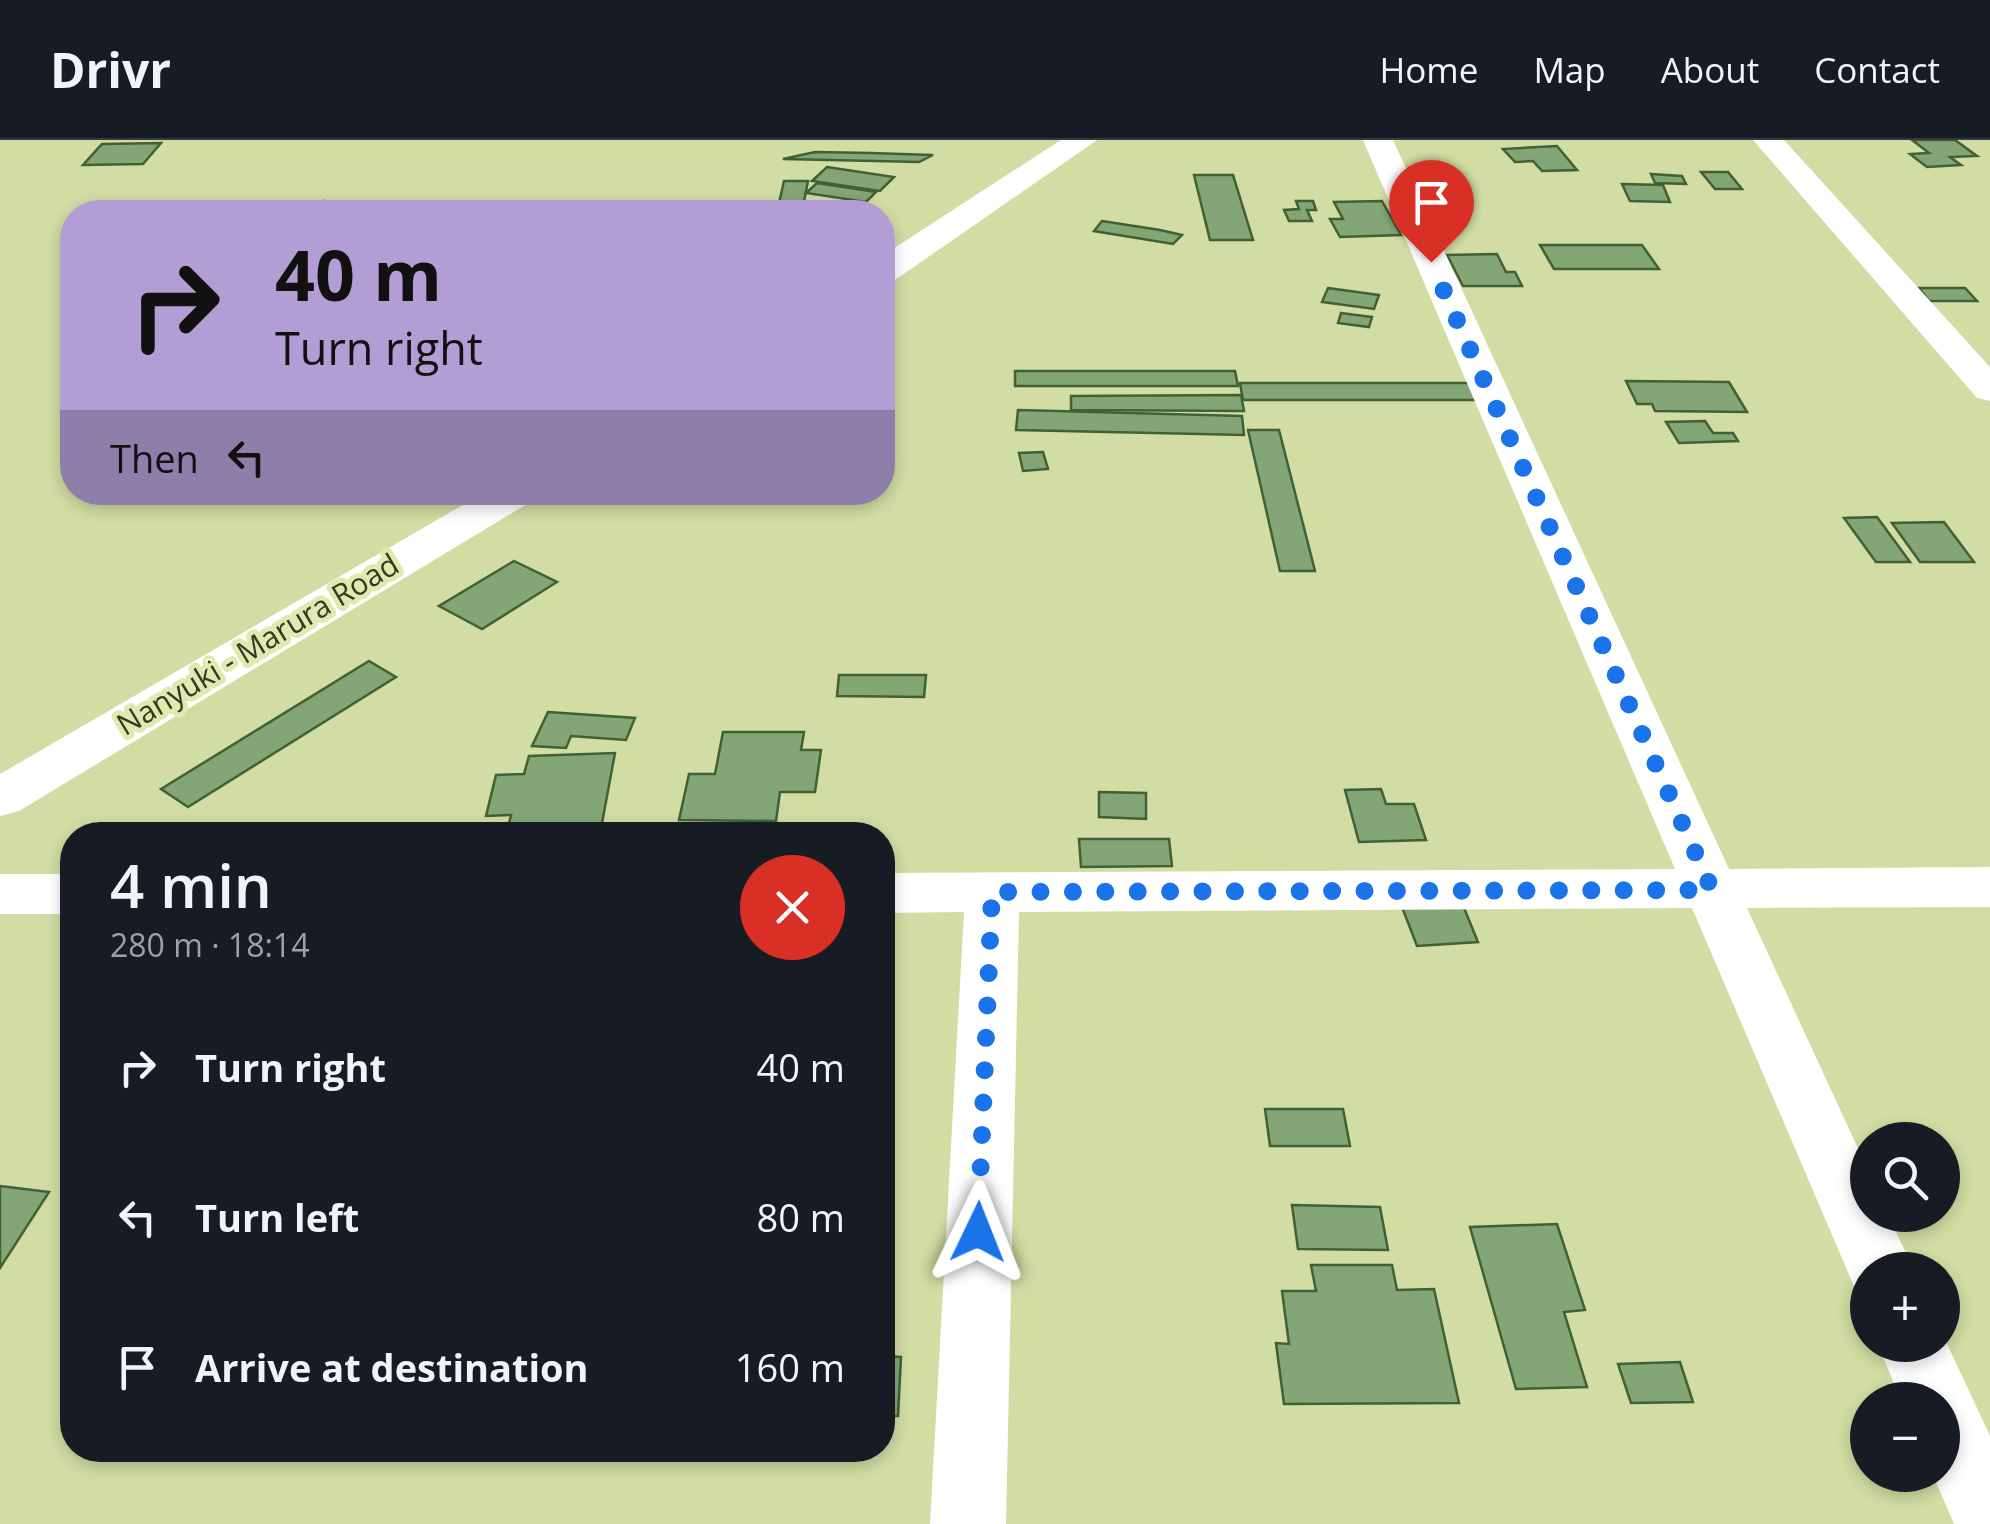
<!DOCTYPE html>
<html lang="en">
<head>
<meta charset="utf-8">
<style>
  body { margin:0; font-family:"Open Sans",sans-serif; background:#20242c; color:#f1f3f6; height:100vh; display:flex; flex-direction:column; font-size:38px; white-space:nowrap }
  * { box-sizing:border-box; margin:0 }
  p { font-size:32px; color:#9ea1a6 }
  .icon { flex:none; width:55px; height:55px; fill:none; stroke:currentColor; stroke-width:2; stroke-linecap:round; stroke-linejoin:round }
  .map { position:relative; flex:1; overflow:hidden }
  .panel { position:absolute; left:60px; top:682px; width:835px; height:640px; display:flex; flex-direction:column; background:#171b24; border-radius:40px; box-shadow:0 5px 15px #0003 }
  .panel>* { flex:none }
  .top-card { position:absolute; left:60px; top:60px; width:835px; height:305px; border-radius:40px; box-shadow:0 5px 15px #0003; background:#b29ed5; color:#111; overflow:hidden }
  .buttons { position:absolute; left:1850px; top:982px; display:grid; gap:20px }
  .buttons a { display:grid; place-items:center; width:110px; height:110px; border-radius:50%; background:#171b24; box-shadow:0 5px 15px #0003; font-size:50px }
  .pin { position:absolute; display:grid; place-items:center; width:85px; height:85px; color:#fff; margin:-102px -42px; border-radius:50% 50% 50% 0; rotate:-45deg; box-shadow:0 0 10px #0007 }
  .pin .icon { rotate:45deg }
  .me { position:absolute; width:110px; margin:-55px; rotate:2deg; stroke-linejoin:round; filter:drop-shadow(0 0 8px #0008) }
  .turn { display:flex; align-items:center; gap:35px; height:210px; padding:0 50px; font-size:45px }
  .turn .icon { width:130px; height:130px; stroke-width:2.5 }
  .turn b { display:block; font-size:70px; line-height:85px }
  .then { display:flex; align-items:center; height:95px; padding:0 50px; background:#0003; gap:20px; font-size:38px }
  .round { display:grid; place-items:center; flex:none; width:105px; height:105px; border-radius:52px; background:#20242c }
  .head { display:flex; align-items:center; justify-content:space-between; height:170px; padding:0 50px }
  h1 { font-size:60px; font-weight:600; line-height:75px }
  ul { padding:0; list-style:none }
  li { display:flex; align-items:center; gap:30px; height:150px; padding:0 50px }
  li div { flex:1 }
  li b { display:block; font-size:38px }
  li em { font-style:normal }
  header { display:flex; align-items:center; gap:60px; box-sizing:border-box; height:140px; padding:0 50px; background:#171b24; border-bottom:2px solid #363941 }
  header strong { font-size:48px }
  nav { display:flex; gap:55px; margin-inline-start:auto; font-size:35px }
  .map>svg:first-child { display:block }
  .building { fill:#84a677; stroke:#416135; stroke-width:2.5 }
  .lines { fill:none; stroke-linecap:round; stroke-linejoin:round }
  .minor { fill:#fff; fill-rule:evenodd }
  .tertiary { fill:#fff; fill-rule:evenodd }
  .route { stroke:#1a73e8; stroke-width:18; stroke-dasharray:0 32.4 }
  .labels { text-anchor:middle; stroke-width:10; stroke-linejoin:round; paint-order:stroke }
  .street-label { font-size:30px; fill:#343921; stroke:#deeaaf }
</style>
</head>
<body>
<header>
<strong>Drivr</strong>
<nav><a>Home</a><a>Map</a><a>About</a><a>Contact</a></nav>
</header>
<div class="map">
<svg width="1990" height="1384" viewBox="0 0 1990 1384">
  <rect width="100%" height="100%" fill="#d1dda3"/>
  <g class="building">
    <path d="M 1912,0 L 1955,0 L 1977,16 L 1950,17 L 1961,25 L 1927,27 L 1910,14 L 1929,13 Z"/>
    <path d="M 161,3 L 143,24 L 83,25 L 102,4 Z"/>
    <path d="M 1557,6 L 1577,30 L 1542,31 L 1533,21 L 1515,22 L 1503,9 Z"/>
    <path d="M 815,12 L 871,13 L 933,15 L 919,22 L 783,19 Z"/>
    <path d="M 827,27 L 894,37 L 880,51 L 812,41 Z"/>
    <path d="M 1701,32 L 1728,32 L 1742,49 L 1715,49 Z"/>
    <path d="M 1651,34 L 1682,36 L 1686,44 L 1655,43 Z"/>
    <path d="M 1194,35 L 1233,35 L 1253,100 L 1210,100 Z"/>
    <path d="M 784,41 L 808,41 L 802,72 L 777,72 Z"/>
    <path d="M 817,43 L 876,52 L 866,62 L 806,53 Z"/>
    <path d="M 1622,44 L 1663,45 L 1670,62 L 1630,61 Z"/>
    <path d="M 323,61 L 317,72 L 277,72 L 282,63 Z"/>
    <path d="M 1296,61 L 1313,61 L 1316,70 L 1307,70 L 1312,81 L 1289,81 L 1284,70 L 1299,69 Z"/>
    <path d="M 1382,61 L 1401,95 L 1340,97 L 1330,79 L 1343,79 L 1334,62 Z"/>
    <path d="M 1102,81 L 1160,90 L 1182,95 L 1173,104 L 1094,91 Z"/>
    <path d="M 1540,105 L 1642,105 L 1659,129 L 1554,129 Z"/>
    <path d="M 1497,114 L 1506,132 L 1515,132 L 1522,146 L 1463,146 L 1447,115 Z"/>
    <path d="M 1328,148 L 1379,155 L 1374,169 L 1322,162 Z"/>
    <path d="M 1919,148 L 1965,148 L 1977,161 L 1929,161 Z"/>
    <path d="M 1341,173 L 1372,177 L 1369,187 L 1338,183 Z"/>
    <path d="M 1015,231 L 1235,231 L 1238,246 L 1015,246 Z"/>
    <path d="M 1626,241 L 1729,242 L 1747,272 L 1655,271 L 1652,264 L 1637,264 Z"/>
    <path d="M 1240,243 L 1470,243 L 1477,260 L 1243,260 Z"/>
    <path d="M 1241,255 L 1244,271 L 1071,270 L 1071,256 Z"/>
    <path d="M 1018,270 L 1242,276 L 1244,295 L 1016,290 Z"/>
    <path d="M 1705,281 L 1713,293 L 1733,293 L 1738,301 L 1679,303 L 1666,282 Z"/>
    <path d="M 1248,290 L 1279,290 L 1315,431 L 1280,431 Z"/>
    <path d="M 1043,312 L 1048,329 L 1023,331 L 1019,313 Z"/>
    <path d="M 1877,377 L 1910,422 L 1876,422 L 1844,378 Z"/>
    <path d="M 1944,382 L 1974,422 L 1920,422 L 1892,383 Z"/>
    <path d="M 514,421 L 557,442 L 482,489 L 439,466 Z"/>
    <path d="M 369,521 L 396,537 L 188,667 L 161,649 Z"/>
    <path d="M 839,535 L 926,535 L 924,557 L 837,556 Z"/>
    <path d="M 548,572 L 635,578 L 626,600 L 571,596 L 566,608 L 532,606 Z"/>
    <path d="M 723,592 L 804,592 L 801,610 L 821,610 L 815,652 L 780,652 L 776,681 L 679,680 L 689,634 L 715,634 Z"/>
    <path d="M 615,613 L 600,694 L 506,695 L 511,675 L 486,676 L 496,635 L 524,634 L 529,616 Z"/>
    <path d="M 1381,649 L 1386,664 L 1414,664 L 1426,700 L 1359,702 L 1345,650 Z"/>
    <path d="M 1099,652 L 1146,653 L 1146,679 L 1099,677 Z"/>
    <path d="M 1079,699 L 1169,699 L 1172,726 L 1081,727 Z"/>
    <path d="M 1462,763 L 1478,802 L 1417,806 L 1402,767 Z"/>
    <path d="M 1265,969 L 1343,969 L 1350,1006 L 1270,1006 Z"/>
    <path d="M 0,1046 L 49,1052 L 0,1128 Z"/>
    <path d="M 1292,1065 L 1380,1067 L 1388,1110 L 1298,1109 Z"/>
    <path d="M 1557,1084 L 1585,1170 L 1564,1172 L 1587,1247 L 1516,1249 L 1470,1087 Z"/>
    <path d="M 1311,1125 L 1392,1125 L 1397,1150 L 1434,1149 L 1459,1263 L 1284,1264 L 1276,1203 L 1289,1204 L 1282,1151 L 1316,1151 Z"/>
    <path d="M 882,1216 L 901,1217 L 898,1276 L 882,1276 Z"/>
    <path d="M 1680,1222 L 1693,1262 L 1631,1263 L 1618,1224 Z"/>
  </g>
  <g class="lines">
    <g class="minor">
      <path d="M 1363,0 L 1393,0 L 1729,729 L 1990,727 L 1990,767 L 1747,768 L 1868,1030 L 1868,1075 L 1888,1075 L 1914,1130 L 1868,1130 L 1868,1155 L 1856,1151 L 1692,768 L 1019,772 L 1006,1384 L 930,1384 L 964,772 L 882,773 L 882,733 L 1675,729 Z"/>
      <path d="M 1753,0 L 1784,0 L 1990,227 L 1990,261 L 1977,258 Z"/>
      <rect x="0" y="734" width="72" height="40"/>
      <path d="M 1942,1193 L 1990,1296 L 1990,1384 L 1954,1384 L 1933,1335 L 1942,1335 L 1942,1260 L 1901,1260 L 1878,1205 L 1942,1205 Z"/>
    </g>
    <g class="tertiary">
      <path d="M 1061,0 L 1097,0 L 895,140 L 882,143 L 882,116 Z"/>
      <path d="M 485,352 L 538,352 L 532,361 L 19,671 L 0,676 L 0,634 Z"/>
    </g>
  </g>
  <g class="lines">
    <path class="route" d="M 978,1092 L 992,752 L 1712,750 L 1431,122"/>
  </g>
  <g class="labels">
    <g class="street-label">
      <text transform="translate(258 505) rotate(-31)" y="10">Nanyuki - Marura Road</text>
    </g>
  </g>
</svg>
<div class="buttons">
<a><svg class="icon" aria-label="search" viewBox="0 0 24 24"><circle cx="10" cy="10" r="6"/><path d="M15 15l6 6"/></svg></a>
<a>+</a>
<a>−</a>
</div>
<div class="pin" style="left:1431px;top:122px;background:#d93025"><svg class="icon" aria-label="arrive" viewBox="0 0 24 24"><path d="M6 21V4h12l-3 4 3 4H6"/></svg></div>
<svg class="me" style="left:978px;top:1092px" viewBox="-20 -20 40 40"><path d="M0-17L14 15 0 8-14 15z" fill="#1a73e8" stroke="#fff" stroke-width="4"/></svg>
<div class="top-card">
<div class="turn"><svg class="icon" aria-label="right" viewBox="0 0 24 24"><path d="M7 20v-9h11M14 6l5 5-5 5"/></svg><div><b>40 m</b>Turn right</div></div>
<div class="then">Then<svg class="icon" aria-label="left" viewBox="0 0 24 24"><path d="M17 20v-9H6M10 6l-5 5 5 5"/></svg></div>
</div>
<section class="panel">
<div class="head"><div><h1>4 min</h1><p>280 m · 18:14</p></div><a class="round" style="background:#d93025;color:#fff"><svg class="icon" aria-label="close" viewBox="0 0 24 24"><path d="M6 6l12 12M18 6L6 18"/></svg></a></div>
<ul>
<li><svg class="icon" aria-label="right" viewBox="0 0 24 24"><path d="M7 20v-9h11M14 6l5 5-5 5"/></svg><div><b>Turn right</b></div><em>40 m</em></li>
<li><svg class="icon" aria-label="left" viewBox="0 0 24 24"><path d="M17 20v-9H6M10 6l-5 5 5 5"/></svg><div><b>Turn left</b></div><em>80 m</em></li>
<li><svg class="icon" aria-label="arrive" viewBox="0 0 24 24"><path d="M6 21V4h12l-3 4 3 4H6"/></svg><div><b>Arrive at destination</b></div><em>160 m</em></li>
</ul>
</section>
</div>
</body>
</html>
